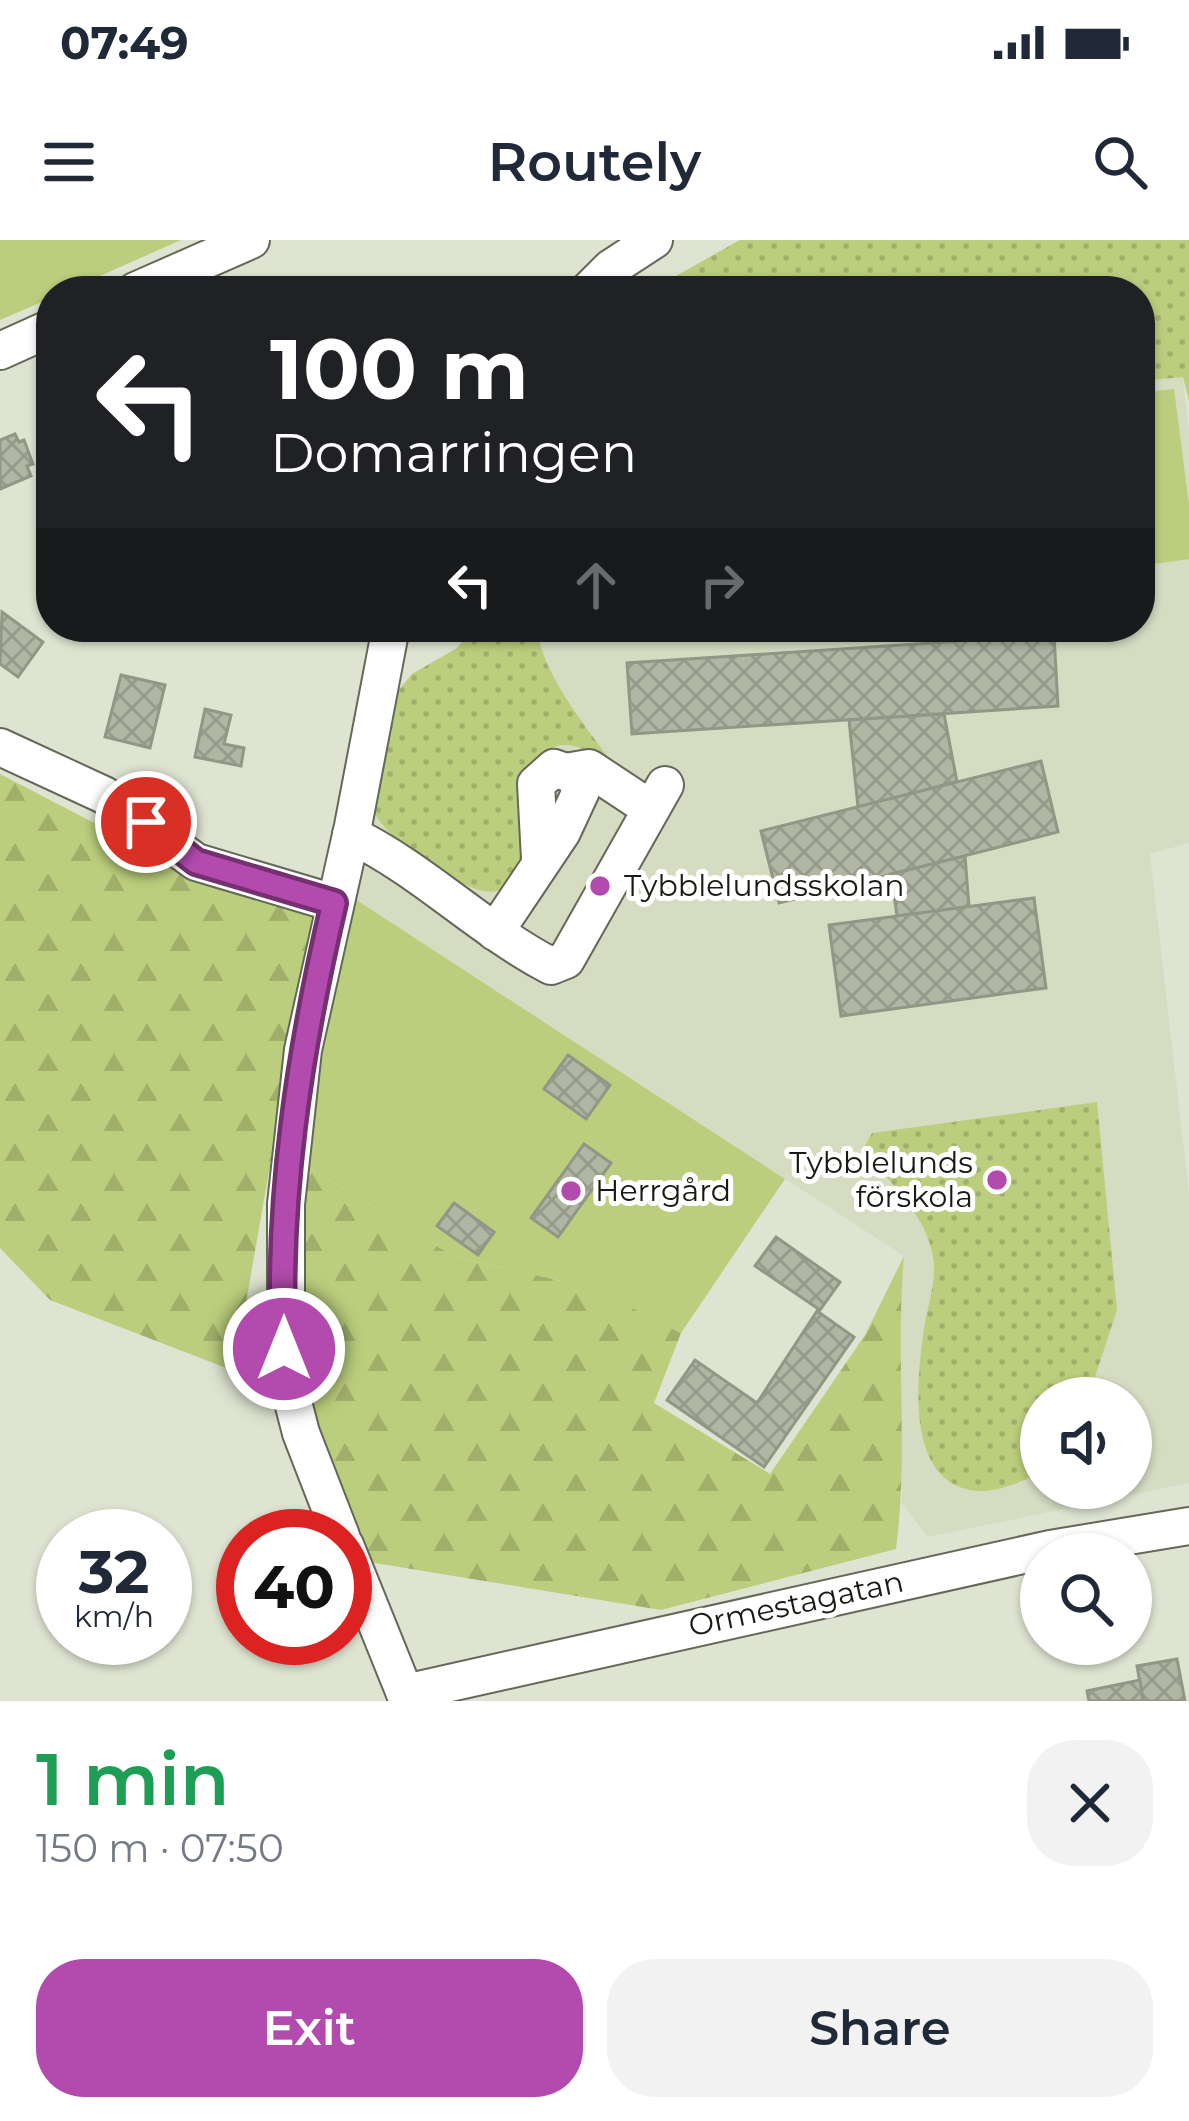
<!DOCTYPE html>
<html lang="en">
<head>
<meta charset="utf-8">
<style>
  body { margin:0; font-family:Montserrat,sans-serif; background:#f2f2f3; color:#1f2937; height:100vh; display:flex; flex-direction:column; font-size:45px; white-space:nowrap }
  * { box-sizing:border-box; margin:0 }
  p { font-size:39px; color:#747a83 }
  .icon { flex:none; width:66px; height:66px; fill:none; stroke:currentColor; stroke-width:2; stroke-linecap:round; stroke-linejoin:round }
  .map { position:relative; height:1461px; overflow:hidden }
  .drawer { display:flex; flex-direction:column; background:#fff; flex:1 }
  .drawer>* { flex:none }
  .banner { position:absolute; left:36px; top:36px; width:1119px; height:366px; border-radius:48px; box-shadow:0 3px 9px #0004; background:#202124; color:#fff; overflow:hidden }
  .controls { position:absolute; left:1020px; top:1137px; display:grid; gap:24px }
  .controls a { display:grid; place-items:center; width:132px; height:132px; border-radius:50%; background:#fff; box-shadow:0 3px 9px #0004; font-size:60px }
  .speed { position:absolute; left:36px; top:1269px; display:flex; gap:24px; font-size:60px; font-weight:700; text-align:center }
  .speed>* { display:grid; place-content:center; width:156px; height:156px; border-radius:50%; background:#fff; box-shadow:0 3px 9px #0004; line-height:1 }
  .speed small { font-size:30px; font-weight:400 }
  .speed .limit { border:18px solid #d22; background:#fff; color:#111 }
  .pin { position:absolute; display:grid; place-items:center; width:102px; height:102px; color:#fff; margin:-51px; border:6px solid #fff; border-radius:50%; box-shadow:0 3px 12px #0007 }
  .me { position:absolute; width:132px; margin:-66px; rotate:0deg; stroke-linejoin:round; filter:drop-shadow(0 0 9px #0008) }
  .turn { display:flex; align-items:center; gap:42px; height:252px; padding:0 36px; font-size:54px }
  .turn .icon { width:156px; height:156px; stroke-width:2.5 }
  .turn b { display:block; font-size:84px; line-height:102px }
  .lanes { display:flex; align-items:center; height:114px; padding:0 36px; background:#0003; justify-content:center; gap:60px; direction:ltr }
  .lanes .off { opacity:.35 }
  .round { display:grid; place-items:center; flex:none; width:126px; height:126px; border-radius:48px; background:#f2f2f3 }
  .head { display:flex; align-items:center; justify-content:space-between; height:204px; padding:0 36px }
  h1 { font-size:72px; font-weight:600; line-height:90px; color:#1e9e55 }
  .primary-button { display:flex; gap:24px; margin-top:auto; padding:24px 36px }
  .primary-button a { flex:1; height:138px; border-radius:48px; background:#b34aad; color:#fff; font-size:48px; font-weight:600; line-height:138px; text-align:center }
  .primary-button a+a { background:#f2f2f3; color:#1f2937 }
  .status { display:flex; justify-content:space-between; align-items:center; height:84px; padding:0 60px; background:#fff; direction:ltr }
  .status svg { height:33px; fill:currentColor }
  header { display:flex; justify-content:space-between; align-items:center; height:156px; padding:0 36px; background:#fff; font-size:54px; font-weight:600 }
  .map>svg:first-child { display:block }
  .built { fill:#d5dcc2; fill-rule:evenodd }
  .grass { fill:url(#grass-dots) }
  .forest { fill:url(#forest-firs) }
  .green { fill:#bbce7d }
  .building { fill:url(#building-cross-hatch); stroke:#919685; stroke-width:3 }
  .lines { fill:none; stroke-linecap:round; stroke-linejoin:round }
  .minor-casing { stroke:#646858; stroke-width:40 }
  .minor { stroke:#fff; stroke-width:36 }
  .route-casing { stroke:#743070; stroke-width:30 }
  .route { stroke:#b34aad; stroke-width:21 }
  .poi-dot { fill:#b34aad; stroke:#fff; stroke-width:4.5 }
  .labels { text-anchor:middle; stroke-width:10; stroke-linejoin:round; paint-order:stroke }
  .poi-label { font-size:30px; fill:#171913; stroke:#fff; text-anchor:start }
  .street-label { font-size:30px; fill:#171913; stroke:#fff }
</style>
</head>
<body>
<div class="status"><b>07:49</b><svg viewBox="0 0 49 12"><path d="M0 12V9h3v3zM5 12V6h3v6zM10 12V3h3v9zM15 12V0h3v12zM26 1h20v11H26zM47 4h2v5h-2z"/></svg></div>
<header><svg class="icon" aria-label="menu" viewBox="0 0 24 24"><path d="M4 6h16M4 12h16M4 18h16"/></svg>Routely<svg class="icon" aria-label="search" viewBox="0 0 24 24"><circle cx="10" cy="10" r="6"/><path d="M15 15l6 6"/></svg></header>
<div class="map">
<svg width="1189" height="1461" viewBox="0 0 1189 1461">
  <defs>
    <pattern id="grass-dots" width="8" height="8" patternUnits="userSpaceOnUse" patternTransform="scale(3)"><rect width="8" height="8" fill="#bbce7d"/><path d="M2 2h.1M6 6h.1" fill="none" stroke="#a0b06b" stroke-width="1.8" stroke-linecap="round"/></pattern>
    <pattern id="forest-firs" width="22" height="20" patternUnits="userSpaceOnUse" patternTransform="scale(3)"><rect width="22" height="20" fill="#bbce7d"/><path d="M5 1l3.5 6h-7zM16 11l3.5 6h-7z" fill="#a0b06b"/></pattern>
    <pattern id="building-cross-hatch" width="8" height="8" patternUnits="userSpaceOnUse" patternTransform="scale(3)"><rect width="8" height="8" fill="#b0b5a4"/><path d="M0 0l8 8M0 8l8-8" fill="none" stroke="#979b8c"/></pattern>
  </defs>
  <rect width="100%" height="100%" fill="#dfe4d2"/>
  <path class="built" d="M 740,0 L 1167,0 L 1189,192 L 1189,603 L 1150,614 L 1189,954 L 1189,1243 L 928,1297 L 902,1264 L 898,1084 L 904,1016 L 352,657 L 374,575 L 370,565 L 412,434 L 457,408 L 472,390 L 483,398 L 489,387 L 1140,387 L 1140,51 L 649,51 ZM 1041,1158 L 1131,1158 L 1131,1248 L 1041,1248 Z"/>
  <g class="grass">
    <path d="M 740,0 L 1189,0 L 1189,161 L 1183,137 L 1140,141 L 1140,51 L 649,51 Z"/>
    <path d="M 489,387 L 537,387 C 540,431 586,487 611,521 C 599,517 581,506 568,505 C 542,503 514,534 518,559 C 520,572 530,582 528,594 C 521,657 493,666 444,632 C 415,613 385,597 370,565 L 391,459 L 412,434 L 457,408 L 472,390 L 483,398 Z"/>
    <path d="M 1097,862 L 1117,1070 L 1088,1158 L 1041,1158 L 1041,1234 C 1019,1241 994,1255 970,1250 C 905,1237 917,1137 924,1089 C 927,1069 935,1045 934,1025 C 931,979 891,943 862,911 L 872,893 Z"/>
  </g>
  <g class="forest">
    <path d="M 0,534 L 129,601 L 315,669 L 234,1131 L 50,1060 L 0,1008 Z"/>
    <path d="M 302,923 L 455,1017 L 594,1048 L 681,1093 L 654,1163 L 770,1234 L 865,1095 L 904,1016 C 895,1114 909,1212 896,1309 L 661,1370 L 369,1322 L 305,1146 Z"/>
  </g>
  <g class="green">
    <path d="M 0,0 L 181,0 L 66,51 L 51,51 L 51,58 L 0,80 Z"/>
    <path d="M 1174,149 L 1189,265 L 1189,319 L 1140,326 L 1140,153 Z"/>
    <path d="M 352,657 L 785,939 L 681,1093 L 593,1048 L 455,1017 L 302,923 Z"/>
  </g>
  <g class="building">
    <path d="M 15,194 L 19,202 L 24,200 L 33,224 L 27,226 L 31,236 L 0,249 L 0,200 Z"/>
    <path d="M 2,372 L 43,402 L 18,437 L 0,424 Z"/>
    <path d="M 1054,395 L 1058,466 L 632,494 L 627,423 Z"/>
    <path d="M 121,435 L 165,445 L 150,508 L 105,497 Z"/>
    <path d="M 205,469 L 231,475 L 224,504 L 244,508 L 241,526 L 195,517 Z"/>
    <path d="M 944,474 L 957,542 L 858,567 L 849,480 Z"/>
    <path d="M 1041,521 L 1058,592 L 779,663 L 761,591 Z"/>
    <path d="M 965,616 L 969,667 L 897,676 L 891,634 Z"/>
    <path d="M 1034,658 L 1046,748 L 841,776 L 829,685 Z"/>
    <path d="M 568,815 L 610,845 L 586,879 L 544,849 Z"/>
    <path d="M 584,904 L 611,923 L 558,997 L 531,978 Z"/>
    <path d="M 454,963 L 494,992 L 478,1015 L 437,986 Z"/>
    <path d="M 776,997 L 840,1042 L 820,1070 L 755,1026 Z"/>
    <path d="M 817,1071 L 854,1097 L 764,1227 L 667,1160 L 695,1120 L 757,1163 Z"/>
    <path d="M 1177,1419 L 1185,1461 L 1143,1461 L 1137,1426 Z"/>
    <path d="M 1140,1440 L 1143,1461 L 1089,1461 L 1087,1451 Z"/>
  </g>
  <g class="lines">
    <g class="minor-casing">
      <g id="minor">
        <path d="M 135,51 L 251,0"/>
        <path d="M 588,51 L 611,28 L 654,0"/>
        <path d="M 0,111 L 51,88"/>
        <path d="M 0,507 L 104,555 L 196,622 L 334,663"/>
        <path d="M 566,532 L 589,528 L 651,569"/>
        <path d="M 351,595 C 423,630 480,689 551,726 L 566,720 L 665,545"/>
        <path d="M 495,692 L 562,592 L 581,551 L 574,535 L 554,528 L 536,544 L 540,619"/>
        <path d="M 341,1296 L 301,1193 L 286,1135 L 286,964 L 303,810 L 353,586 L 391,387"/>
        <path d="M 345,1305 L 408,1461"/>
        <path d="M 405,1453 L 1050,1309 L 1189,1286"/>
      </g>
    </g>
    <use href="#minor" class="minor"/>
  </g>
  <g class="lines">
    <g class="route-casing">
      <path id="route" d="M 146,582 L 196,622 L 334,663 C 300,808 276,960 284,1109"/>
    </g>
    <use href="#route" class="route"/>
  </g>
  <g class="poi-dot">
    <circle cx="600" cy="646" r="12"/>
    <circle cx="997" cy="940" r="12"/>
    <circle cx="571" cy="951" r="12"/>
  </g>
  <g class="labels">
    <g class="poi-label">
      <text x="624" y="656">Tybblelundsskolan</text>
      <text x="973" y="933" text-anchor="end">Tybblelunds<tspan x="973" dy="34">förskola</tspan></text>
      <text x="595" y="961">Herrgård</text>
    </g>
    <g class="street-label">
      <text transform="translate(796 1364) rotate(-12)" y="10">Ormestagatan</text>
    </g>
  </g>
</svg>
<div class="controls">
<a><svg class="icon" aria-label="sound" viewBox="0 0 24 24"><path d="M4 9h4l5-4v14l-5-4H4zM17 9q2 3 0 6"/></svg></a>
<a><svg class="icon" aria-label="search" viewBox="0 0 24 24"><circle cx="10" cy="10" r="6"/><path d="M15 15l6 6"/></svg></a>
</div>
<div class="speed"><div>32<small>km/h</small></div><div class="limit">40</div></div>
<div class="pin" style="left:146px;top:582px;background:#d93025"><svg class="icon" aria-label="arrive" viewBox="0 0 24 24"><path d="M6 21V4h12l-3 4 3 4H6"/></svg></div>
<svg class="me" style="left:284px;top:1109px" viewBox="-20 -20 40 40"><circle r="17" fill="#b34aad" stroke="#fff" stroke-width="3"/><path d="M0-11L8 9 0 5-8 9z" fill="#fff"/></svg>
<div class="banner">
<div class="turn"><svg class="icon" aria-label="left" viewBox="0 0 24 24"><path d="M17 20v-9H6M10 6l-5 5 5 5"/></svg><div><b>100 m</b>Domarringen</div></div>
<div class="lanes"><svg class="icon" aria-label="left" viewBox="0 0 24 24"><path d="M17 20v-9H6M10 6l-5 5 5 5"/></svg><svg class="icon off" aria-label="ahead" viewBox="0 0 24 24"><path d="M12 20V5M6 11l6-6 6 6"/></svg><svg class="icon off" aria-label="right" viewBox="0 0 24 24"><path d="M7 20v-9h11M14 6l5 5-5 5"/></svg></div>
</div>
</div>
<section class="drawer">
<div class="head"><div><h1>1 min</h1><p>150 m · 07:50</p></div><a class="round"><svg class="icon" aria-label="close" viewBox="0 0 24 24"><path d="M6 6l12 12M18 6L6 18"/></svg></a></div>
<div class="primary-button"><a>Exit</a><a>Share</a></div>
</section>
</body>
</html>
